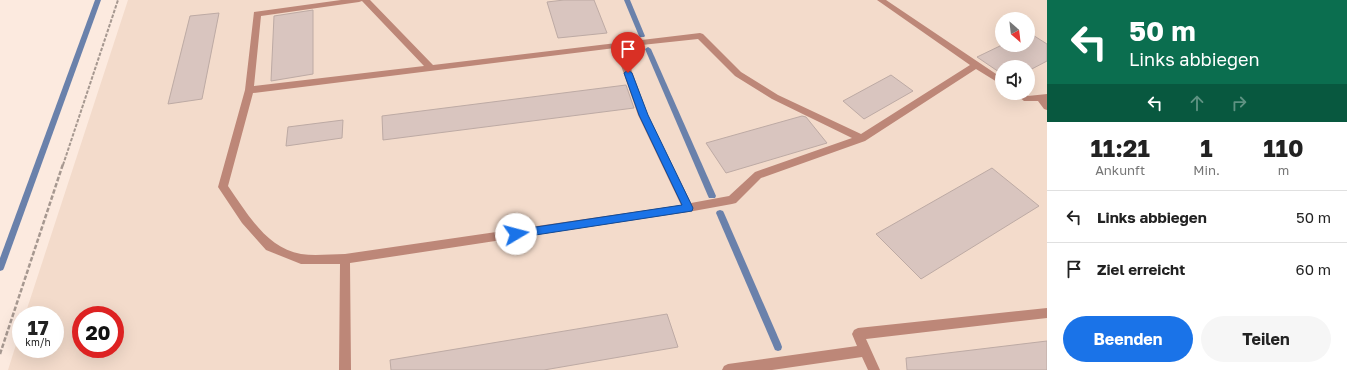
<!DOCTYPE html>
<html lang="de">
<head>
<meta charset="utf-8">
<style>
  body { margin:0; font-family:"Golos Text",sans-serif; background:#f6f6f6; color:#222; height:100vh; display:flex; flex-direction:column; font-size:15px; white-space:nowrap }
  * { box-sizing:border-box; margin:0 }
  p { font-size:13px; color:#767676 }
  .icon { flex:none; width:22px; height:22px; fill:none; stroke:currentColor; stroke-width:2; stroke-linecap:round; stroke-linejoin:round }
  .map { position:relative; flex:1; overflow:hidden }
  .details { display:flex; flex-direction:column; background:#fff; width:300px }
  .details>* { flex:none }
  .guide { background:#0b6e4f; color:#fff; overflow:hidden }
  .needle { width:26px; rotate:152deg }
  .tools { position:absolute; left:995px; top:12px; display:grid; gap:8px }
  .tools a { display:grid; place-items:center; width:40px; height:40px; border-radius:50%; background:#fff; box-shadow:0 4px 16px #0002; font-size:20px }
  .speed { position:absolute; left:12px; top:306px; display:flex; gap:8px; font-size:20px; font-weight:700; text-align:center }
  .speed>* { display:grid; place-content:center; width:52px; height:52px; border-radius:50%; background:#fff; box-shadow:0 4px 16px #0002; line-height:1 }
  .speed small { font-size:10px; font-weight:400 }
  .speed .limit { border:6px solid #d22; background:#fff; color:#111 }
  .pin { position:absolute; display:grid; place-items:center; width:34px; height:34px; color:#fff; margin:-41px -17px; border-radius:50% 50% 50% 0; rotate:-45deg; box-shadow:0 0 4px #0007 }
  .pin .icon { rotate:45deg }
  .me { position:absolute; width:44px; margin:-22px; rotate:82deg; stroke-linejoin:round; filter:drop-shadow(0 0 3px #0008) }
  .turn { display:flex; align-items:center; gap:14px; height:84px; padding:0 16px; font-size:18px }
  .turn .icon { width:52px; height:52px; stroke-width:2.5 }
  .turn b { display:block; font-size:28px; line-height:34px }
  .lanes { display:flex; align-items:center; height:38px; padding:0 16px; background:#0003; justify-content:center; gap:20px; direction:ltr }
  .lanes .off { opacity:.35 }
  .eta { display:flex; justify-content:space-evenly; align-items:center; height:68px; text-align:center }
  .eta b { font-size:24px; font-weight:700; line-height:28px }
  .button { display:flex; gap:8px; margin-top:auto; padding:8px 16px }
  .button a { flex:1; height:46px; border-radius:24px; background:#1a73e8; color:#fff; font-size:16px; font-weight:700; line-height:46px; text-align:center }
  .button a+a { background:#f6f6f6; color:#222 }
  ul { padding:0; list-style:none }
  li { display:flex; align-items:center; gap:12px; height:52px; padding:0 16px; border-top:1px solid #e0e0e0 }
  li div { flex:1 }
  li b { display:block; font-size:15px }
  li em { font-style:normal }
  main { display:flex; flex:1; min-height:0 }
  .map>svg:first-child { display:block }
  .built { fill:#f3dbcb; fill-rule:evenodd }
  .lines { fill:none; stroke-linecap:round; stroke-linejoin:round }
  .stream { fill:#6a81ab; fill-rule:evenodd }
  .building { fill:#d9c5bf; stroke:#bdaaa4 }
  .path-far1 { stroke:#a69890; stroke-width:2; stroke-dasharray:3.5 1.5; stroke-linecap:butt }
  .path { stroke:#a69890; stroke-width:2.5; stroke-dasharray:4.5 2; stroke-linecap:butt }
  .service { fill:#bd8778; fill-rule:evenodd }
  .route { fill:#1a73e8; stroke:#114b97 }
</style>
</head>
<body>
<main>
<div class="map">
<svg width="1047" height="370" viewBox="0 0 1047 370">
  <rect width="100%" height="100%" fill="#fceadf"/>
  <path class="built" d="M 128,0 L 1047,0 L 1047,370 L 8,370 L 21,329 L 21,349 L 55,349 L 55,315 L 25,315 ZM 1002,19 L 1028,19 L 1028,45 L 1002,45 ZM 1002,67 L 1028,67 L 1028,93 L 1002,93 ZM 81,315 L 115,315 L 115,349 L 81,349 Z"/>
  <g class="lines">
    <g class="stream">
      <path d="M 95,0 L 101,0 L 4,268 L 3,270 L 0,271 L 0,258 Z"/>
      <path d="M 624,0 L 630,0 L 645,36 L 644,37 L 640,37 L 639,36 Z"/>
      <path d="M 648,47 L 651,49 L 716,196 L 715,198 L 709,198 L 708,196 L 645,49 Z"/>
      <path d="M 720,210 L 723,211 L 724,213 L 781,344 L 782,347 L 781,350 L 778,351 L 775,350 L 716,213 L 717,211 Z"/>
    </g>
  </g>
  <g class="building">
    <path d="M 564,0 L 594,0 L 607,33 L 558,38 L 547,2 Z"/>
    <path d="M 313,10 L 313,74 L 271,81 L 274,16 Z"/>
    <path d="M 219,13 L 202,99 L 168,104 L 190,16 Z"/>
    <path d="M 1028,32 L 1047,44 L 1047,61 L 1028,71 L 1028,67 L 1002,67 L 1002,74 L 977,57 L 1002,45 L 1028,45 Z"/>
    <path d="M 891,75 L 913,91 L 864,119 L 843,101 Z"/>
    <path d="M 626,85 L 634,108 L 383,140 L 382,116 Z"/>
    <path d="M 802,116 L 806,117 L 827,143 L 726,173 L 706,143 Z"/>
    <path d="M 343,120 L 342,138 L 286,146 L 288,127 Z"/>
    <path d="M 992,168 L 1039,206 L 921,279 L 876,234 Z"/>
    <path d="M 667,314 L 678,347 L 544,370 L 391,370 L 390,360 Z"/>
    <path d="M 1047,341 L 1047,370 L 907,370 L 906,358 Z"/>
  </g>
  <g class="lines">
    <path class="path-far1" d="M 63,165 L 118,0"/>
    <path class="path" d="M 0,354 L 63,164"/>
    <g class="service">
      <path d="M 341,0 L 370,0 L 433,65 L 700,33 L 703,34 L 741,72 L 778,95 L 861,134 L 970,65 L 877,0 L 886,0 L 1002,78 L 1002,85 L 976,69 L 865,141 L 761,178 L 736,203 L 732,204 L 688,212 L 350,263 L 351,370 L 339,370 L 340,264 L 301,264 L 266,250 L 242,223 L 218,187 L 245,90 L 254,12 ZM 362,1 L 424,66 L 254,86 L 261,16 L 359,2 ZM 698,39 L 735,76 L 772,99 L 852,138 L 755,172 L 729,196 L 691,203 L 648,115 L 623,47 ZM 615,48 L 638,115 L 681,205 L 345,254 C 331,254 315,256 301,254 C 266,248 247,213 228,186 L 253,93 Z"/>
      <path d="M 1014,93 L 1025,93 L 1028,96 L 1047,94 L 1047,110 L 1044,109 L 1038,101 L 1024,101 Z"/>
      <path d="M 1047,308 L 1047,318 L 866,339 L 880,370 L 868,370 L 862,357 L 772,370 L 722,370 L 724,366 L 728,364 L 857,346 L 852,334 L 854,330 L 858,328 Z"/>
    </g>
  </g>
  <path class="route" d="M 628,70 L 632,73 L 648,115 L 693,208 L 692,211 L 516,238 L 513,237 L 512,234 L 513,231 L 516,230 L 682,205 L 639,115 L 624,73 Z"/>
</svg>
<div class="tools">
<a><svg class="needle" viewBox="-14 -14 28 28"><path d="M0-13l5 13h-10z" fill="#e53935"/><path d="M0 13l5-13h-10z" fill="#767676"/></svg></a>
<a><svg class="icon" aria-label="sound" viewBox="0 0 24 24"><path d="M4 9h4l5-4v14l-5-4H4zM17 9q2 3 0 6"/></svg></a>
</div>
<div class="speed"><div>17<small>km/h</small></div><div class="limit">20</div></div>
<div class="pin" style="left:628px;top:73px;background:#d93025"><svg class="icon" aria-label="arrive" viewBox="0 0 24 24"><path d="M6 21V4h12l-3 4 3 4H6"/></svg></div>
<svg class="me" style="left:516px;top:234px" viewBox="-20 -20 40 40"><circle r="19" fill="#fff"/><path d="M0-13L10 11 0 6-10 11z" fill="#1a73e8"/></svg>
</div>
<section class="details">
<div class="guide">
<div class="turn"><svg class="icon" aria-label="left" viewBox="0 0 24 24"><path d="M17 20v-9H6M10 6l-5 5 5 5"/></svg><div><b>50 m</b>Links abbiegen</div></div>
<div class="lanes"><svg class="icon" aria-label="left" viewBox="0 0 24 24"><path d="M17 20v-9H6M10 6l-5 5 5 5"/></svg><svg class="icon off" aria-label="ahead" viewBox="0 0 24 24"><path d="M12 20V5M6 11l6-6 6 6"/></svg><svg class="icon off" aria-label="right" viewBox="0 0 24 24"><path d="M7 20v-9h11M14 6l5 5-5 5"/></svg></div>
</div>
<div class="eta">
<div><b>11:21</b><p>Ankunft</p></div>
<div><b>1</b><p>Min.</p></div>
<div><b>110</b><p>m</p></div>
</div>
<ul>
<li><svg class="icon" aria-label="left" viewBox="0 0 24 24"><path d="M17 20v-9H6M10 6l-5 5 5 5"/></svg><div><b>Links abbiegen</b></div><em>50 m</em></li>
<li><svg class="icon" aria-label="arrive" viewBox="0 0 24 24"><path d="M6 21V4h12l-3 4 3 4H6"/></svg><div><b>Ziel erreicht</b></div><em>60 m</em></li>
</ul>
<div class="button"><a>Beenden</a><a>Teilen</a></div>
</section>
</main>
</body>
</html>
